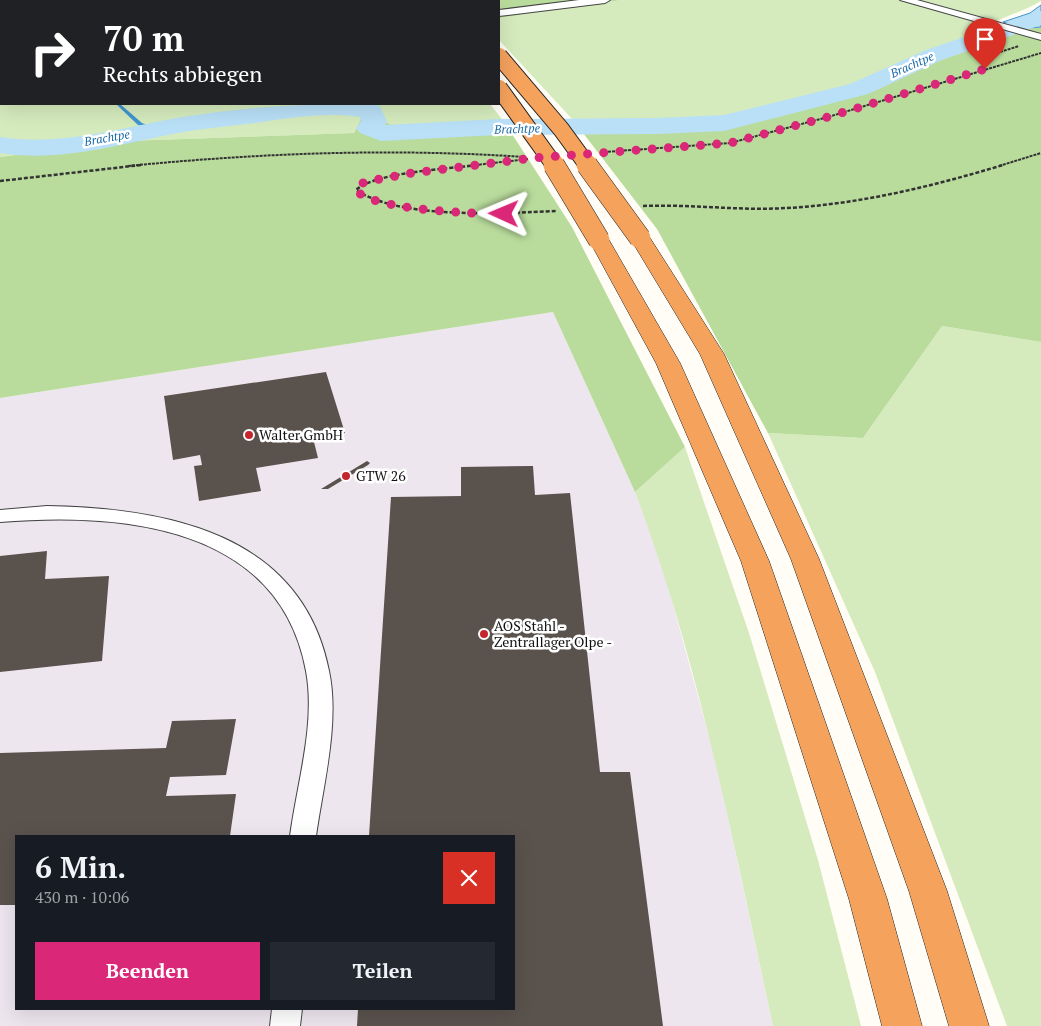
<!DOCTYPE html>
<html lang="de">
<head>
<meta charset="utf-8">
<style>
  body { margin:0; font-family:"PT Serif",serif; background:#242831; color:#f1f3f6; height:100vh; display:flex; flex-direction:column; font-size:19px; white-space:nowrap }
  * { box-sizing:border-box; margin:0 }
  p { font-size:16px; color:#9ea1a6 }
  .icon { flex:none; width:28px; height:28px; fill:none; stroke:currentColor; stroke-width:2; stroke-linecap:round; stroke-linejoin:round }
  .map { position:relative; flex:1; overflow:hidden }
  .panel { position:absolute; left:15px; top:835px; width:500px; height:175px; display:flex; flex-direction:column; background:#171b24; border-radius:0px; box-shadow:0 5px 20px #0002 }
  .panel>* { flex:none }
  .guide { position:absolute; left:0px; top:0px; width:500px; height:105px; box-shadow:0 5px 20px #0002; background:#202124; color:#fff; overflow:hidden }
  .pin { position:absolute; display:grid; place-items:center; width:42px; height:42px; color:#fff; margin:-51px -21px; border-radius:50% 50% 50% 0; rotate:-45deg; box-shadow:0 0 5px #0007 }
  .pin .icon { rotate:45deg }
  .me { position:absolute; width:55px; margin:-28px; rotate:271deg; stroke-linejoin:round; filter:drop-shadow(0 0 4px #0008) }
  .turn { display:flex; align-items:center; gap:18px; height:105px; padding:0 20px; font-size:22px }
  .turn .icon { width:65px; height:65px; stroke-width:2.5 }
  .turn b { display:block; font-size:35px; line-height:42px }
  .round { display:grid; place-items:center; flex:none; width:52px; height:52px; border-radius:0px; background:#242831 }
  .overview { display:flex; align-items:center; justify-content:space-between; height:85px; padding:0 20px }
  h1 { font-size:30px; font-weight:700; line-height:38px }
  .action { display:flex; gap:10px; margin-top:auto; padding:10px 20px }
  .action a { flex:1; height:58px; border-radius:0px; background:#db2777; color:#fff; font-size:20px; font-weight:700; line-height:58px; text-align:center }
  .action a+a { background:#242831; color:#f1f3f6 }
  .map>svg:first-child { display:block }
  .industrial { fill:#eee6ef; fill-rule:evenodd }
  .green { fill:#d5ebbd }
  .forest { fill:#b9dc9c }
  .water { fill:#b9e0f7; stroke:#3f96cf }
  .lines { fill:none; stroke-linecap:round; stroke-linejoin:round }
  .stream { fill:#3f96cf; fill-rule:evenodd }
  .river { fill:#b9e0f7; fill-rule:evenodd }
  .building { fill:#5a524d }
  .minor-casing { stroke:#444; stroke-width:2 }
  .primary-casing { stroke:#222; stroke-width:1 }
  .motorway-casing { stroke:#222; stroke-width:1 }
  .path-far1 { stroke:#333; stroke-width:2; stroke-dasharray:3 1; stroke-linecap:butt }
  .path { stroke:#333; stroke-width:2.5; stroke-dasharray:4 2; stroke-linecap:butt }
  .minor { fill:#fff; fill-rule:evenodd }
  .primary { fill:#f9d66b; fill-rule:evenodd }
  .motorway { fill:#f5a25d; fill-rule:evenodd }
  .motorway-bridge-far1-casing { stroke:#222; stroke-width:18; stroke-linecap:butt }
  .motorway-bridge-casing { stroke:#222; stroke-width:22; stroke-linecap:butt }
  .motorway-bridge-far1 { stroke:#f5a25d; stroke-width:16 }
  .motorway-bridge { stroke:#f5a25d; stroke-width:21 }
  .route { stroke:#db2777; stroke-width:9; stroke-dasharray:0 16.2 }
  .poi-dot { fill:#c4262e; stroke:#fff; stroke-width:2 }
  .labels { text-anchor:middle; stroke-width:5; stroke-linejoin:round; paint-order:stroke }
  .far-water-label { font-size:12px; font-style:italic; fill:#1768a6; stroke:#fff }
  .poi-label { font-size:14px; fill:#111; stroke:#fff; text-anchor:start }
</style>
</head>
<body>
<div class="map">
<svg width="1041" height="1026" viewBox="0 0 1041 1026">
  <rect width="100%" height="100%" fill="#fffdf5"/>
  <path class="industrial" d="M 553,312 L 635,492 L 661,561 L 716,762 L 773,1026 L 0,1026 L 0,398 ZM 16,836 L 514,836 L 514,1009 L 16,1009 Z"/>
  <g class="green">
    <path d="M 621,0 L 1041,0 L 1041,1 C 1023,12 1004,16 986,26 L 994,31 L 854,84 L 727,117 L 573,120 L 499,40 L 499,18 Z"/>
    <path d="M 0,104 L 490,104 L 505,123 L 396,127 L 364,112 L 354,133 L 125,141 L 0,157 Z"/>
    <path d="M 942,326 L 1041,342 L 1041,1026 L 1007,1026 L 875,672 L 768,433 L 863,438 Z"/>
    <path d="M 685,447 L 749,633 L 818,860 L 861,1026 L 773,1026 C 734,847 700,664 635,492 Z"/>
  </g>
  <g class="forest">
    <path d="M 280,0 L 621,0 L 499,18 L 499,1 L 274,1 Z"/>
    <path d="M 1041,27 L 1041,342 L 942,326 L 863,438 L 768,433 L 657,229 L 573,120 L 727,117 L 854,84 L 994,31 Z"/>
    <path d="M 364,112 L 396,127 L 505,123 L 572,227 L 685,447 L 635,492 L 553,312 L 0,398 L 0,157 L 125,141 L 354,133 Z"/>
  </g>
  <path class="water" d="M 1041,5 L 1041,27 L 1029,28 L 1003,22 L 1030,13 Z"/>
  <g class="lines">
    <path class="stream" d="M 116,104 L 120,104 L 142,123 L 160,130 L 158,131 L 138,125 Z"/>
    <path class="river" d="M 1041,11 L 1041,25 L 942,60 L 868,94 L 724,131 L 658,134 L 498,135 L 381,141 L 360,133 L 356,128 L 361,121 L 360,117 C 324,112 291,118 255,123 C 231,126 207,128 183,132 C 123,143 62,163 0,153 L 0,137 C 62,147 123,127 183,117 C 246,106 309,104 372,104 L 380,106 L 387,122 L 385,125 L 498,119 L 658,118 L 724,115 L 850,84 L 926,50 Z"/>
  </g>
  <g class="building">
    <path d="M 326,372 L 345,433 L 313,438 L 318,458 L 256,468 L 261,491 L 199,501 L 194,466 L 202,465 L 200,455 L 173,460 L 164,396 Z"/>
    <path d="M 367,461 L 370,463 L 368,465 L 328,489 L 321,489 Z"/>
    <path d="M 533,466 L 535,495 L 570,493 L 600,772 L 630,772 L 663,1026 L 357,1026 L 358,1009 L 514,1009 L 514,836 L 369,836 L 391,497 L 461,496 L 461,467 Z"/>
    <path d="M 47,551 L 45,579 L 109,576 L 102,661 L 0,672 L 0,556 Z"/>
    <path d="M 236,719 L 226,775 L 170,777 L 166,796 L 236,794 L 230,836 L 16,836 L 16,905 L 0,905 L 0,753 L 166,748 L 172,721 Z"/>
  </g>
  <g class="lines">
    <g class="minor-casing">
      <g id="minor">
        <path d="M 579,0 L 610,0 L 605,3 L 499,16 L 499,10 Z"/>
        <path d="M 900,0 L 917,0 L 1041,34 L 1041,40 Z"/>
        <rect x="0" y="95" width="1" height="8"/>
        <path d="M 47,506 C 166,508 302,533 329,671 C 340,722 323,786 316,836 L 290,836 C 297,783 316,724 306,671 C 279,525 121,512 0,522 L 0,510 Z"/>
        <path d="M 272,1009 L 302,1009 L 300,1026 L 270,1026 Z"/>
      </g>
    </g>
    <g class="primary-casing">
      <rect id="primary" x="0" y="33" width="1" height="10"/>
    </g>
    <g class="motorway-casing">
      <g id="motorway">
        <path d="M 411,0 L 425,0 L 426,1 L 412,1 Z"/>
        <path d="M 435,0 L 450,0 L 451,1 L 436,1 Z"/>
        <path d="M 640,232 L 647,234 L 650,238 L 724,354 L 819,559 L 947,891 L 989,1026 L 949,1026 L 909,891 L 791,559 L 700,354 L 630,238 L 633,234 Z"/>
        <path d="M 599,234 L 606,236 L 609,240 L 680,363 L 769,561 L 887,899 L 922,1026 L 882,1026 L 849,899 L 741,561 L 656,363 L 589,240 L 592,236 Z"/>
      </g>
    </g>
    <g class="path-far1">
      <path d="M 1000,52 L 1019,46"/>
      <path d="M 604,152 L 730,143 L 828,117 L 1041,53"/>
      <path d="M 128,166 C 261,153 392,148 525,157"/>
      <path d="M 467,166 L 528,159"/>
      <path d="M 999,166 L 1041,153"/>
    </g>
    <g class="path">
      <path d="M 477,165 C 448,169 376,172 356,190 C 401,220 503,213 557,211"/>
      <path d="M 0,181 L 141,165"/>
      <path d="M 643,206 C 691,204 739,211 787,208 C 861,204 933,186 1003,165"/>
    </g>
    <use href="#minor" class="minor"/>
    <use href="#primary" class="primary"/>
    <use href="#motorway" class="motorway"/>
    <g class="motorway-bridge-far1-casing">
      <g id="motorway-bridge-far1">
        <path d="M 499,56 L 561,129 L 588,166"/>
        <path d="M 499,88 L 555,166"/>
      </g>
    </g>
    <g class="motorway-bridge-casing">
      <g id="motorway-bridge">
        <path d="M 554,165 L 599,240"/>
        <path d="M 587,165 L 640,238"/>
      </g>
    </g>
    <use href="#motorway-bridge-far1" class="motorway-bridge-far1"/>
    <use href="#motorway-bridge" class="motorway-bridge"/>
  </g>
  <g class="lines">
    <path class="route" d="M 504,214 C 478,214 370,210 356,190 L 364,182 L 412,173 L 534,158 L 730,143 L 828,117 L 985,69"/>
  </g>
  <g class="poi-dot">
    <circle cx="249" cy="435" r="5"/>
    <circle cx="346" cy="476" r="5"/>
    <circle cx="484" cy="634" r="5"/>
  </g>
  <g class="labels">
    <g class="far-water-label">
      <text transform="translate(912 65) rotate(-24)" y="4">Brachtpe</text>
      <text transform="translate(517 129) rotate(-2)" y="4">Brachtpe</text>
      <text transform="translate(107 138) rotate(-10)" y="4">Brachtpe</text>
    </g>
    <g class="poi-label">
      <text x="259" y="440">Walter GmbH</text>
      <text x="356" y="481">GTW 26</text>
      <text x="494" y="631">AOS Stahl -<tspan x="494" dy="16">Zentrallager Olpe -</tspan></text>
    </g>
  </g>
</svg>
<div class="pin" style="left:985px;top:69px;background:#d93025"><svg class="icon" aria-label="arrive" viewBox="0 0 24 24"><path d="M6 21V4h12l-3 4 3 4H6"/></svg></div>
<svg class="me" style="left:504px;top:214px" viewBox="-20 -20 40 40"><path d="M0-17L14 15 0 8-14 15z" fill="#db2777" stroke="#fff" stroke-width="4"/></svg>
<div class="guide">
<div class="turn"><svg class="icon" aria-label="right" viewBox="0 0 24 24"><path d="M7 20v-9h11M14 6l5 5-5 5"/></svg><div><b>70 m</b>Rechts abbiegen</div></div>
</div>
<section class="panel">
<div class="overview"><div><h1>6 Min.</h1><p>430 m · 10:06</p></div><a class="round" style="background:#d93025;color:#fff"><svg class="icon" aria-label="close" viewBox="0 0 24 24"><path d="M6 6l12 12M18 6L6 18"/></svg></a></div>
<div class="action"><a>Beenden</a><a>Teilen</a></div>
</section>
</div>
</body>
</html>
